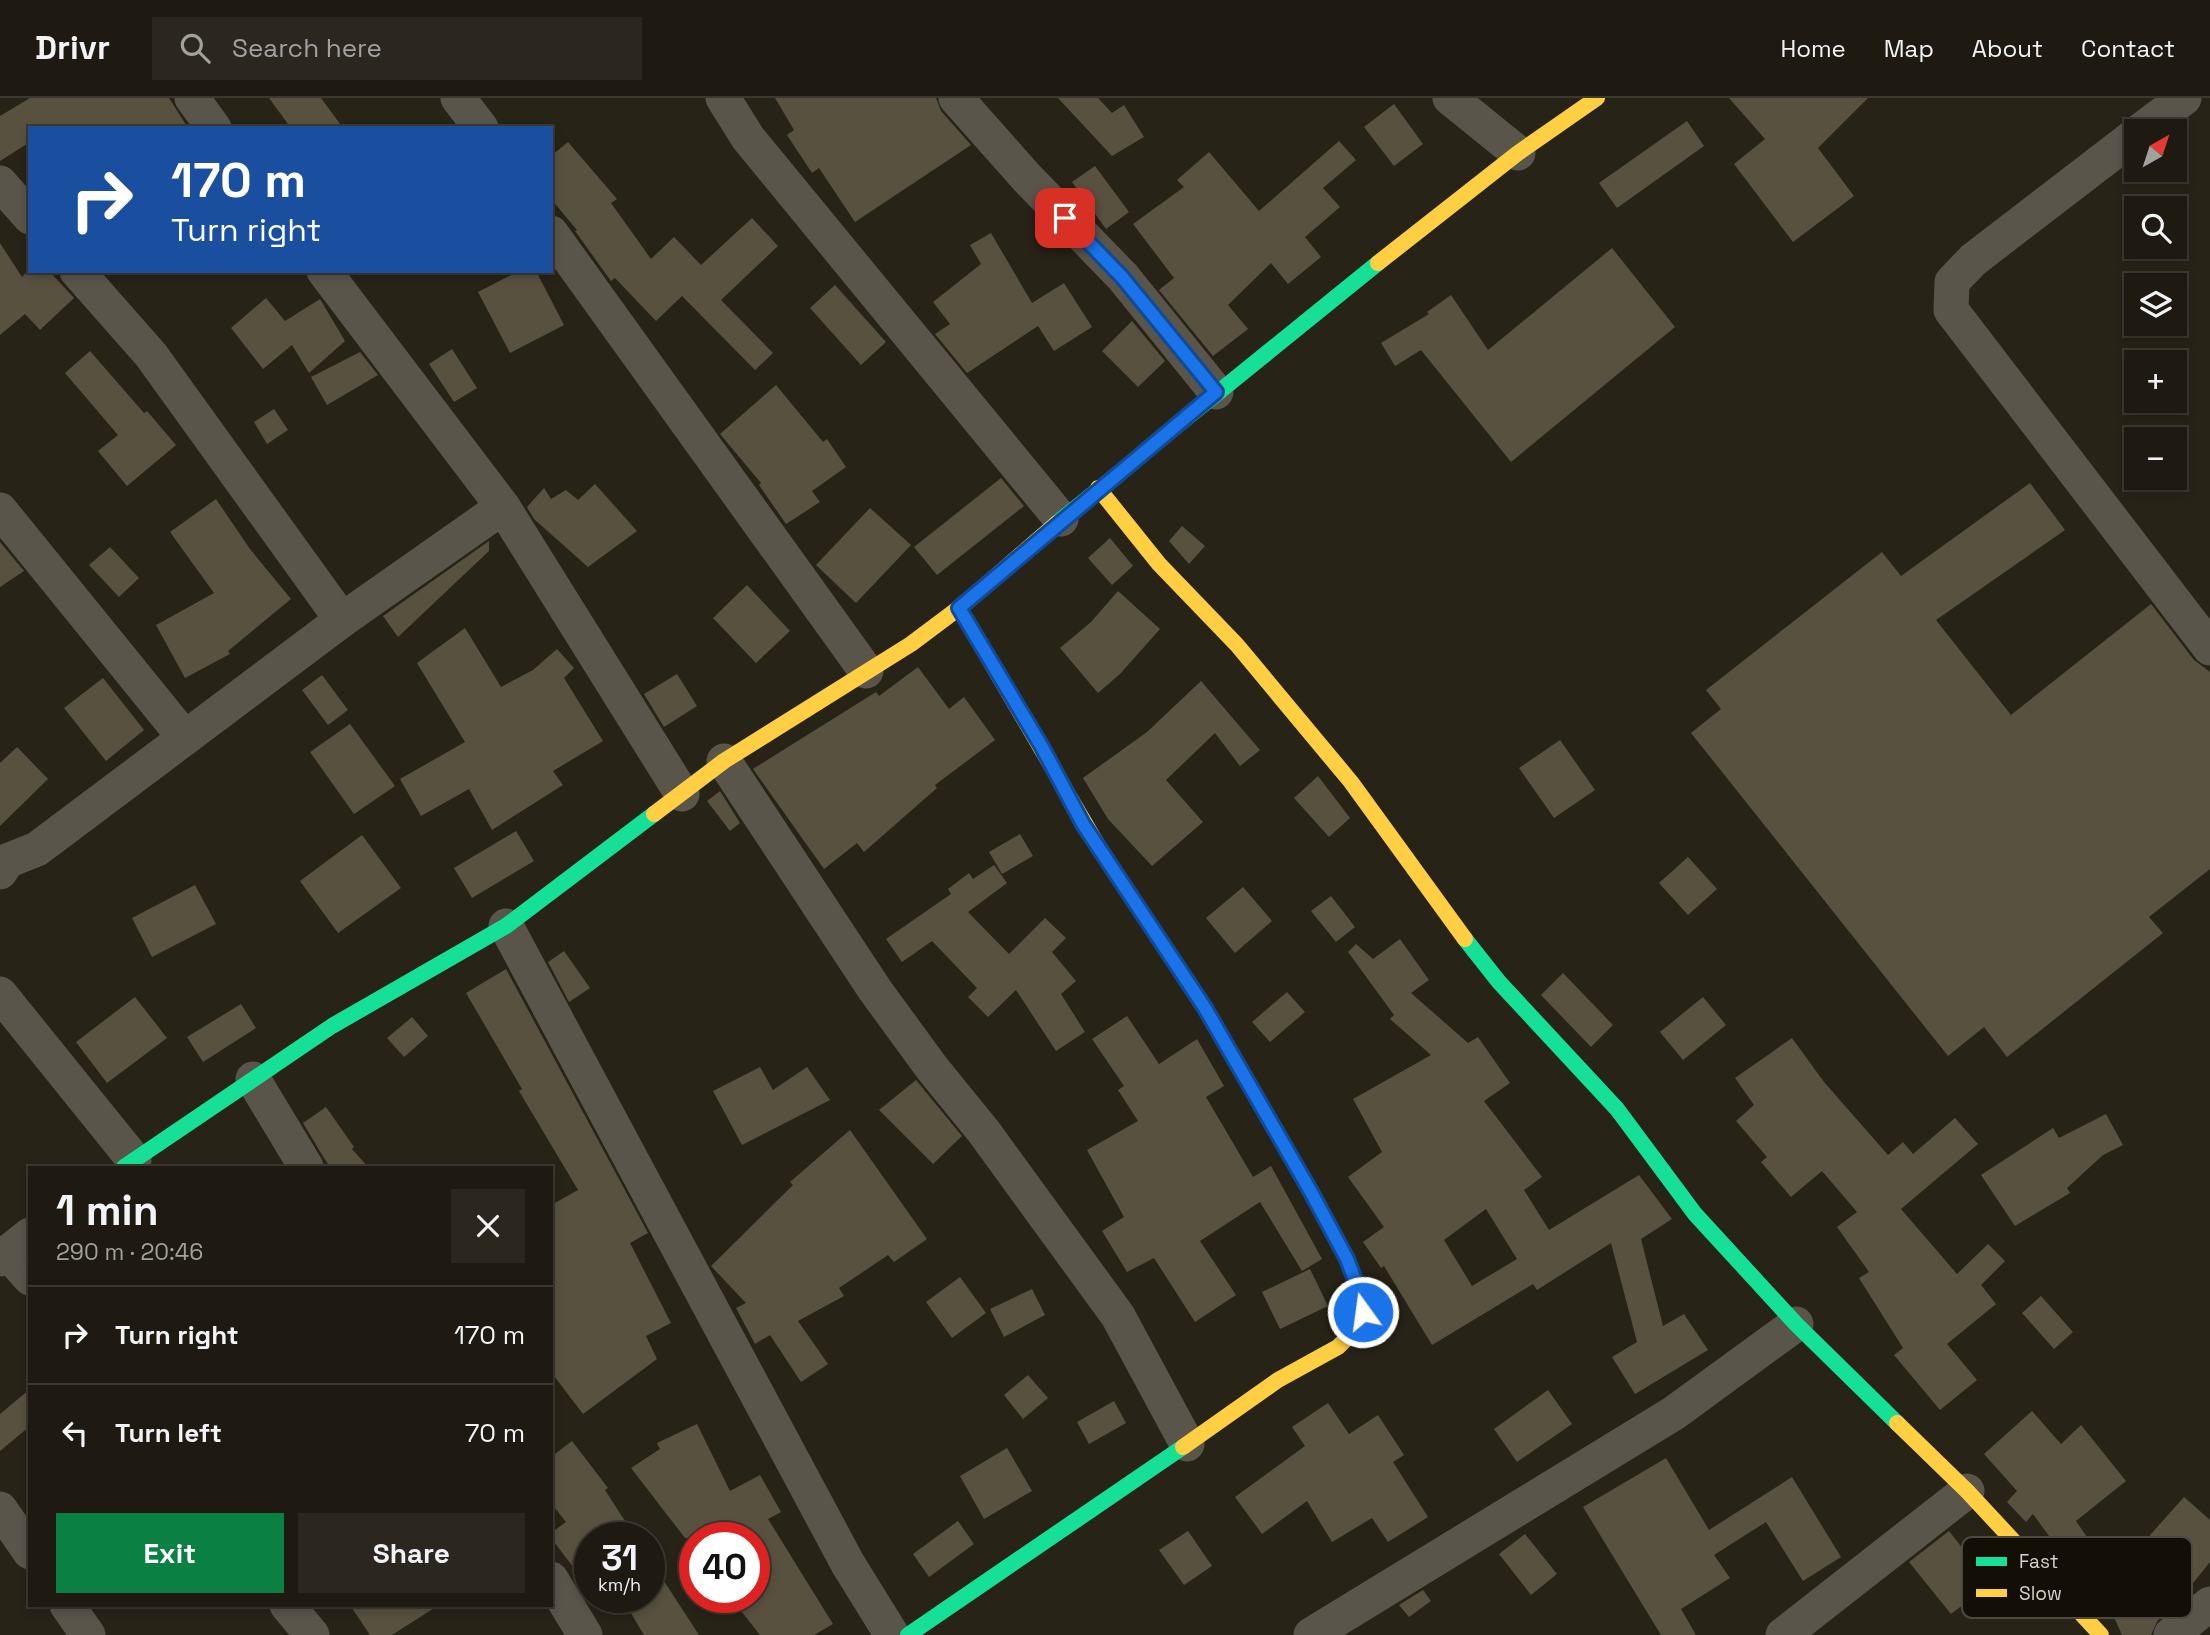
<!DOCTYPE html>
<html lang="en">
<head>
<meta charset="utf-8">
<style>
  body { margin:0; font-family:"Space Grotesk",sans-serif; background:#2b271f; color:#f1f3f6; height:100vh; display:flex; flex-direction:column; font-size:26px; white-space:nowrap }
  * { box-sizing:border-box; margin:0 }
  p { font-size:23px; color:#a1a19f }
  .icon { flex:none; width:38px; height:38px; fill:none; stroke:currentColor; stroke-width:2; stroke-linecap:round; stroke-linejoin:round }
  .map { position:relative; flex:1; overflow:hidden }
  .side { position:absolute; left:28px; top:1068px; width:525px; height:441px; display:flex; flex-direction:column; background:#1e1a11; border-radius:0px; box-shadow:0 4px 10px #0003,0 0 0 2px #3c3831 }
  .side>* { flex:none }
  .banner { position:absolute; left:28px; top:28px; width:525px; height:147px; border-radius:0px; box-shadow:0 4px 10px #0003,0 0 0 2px #3c3831; background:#1a4fa0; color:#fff; overflow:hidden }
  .needle { width:46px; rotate:39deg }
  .tools { position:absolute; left:2124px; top:21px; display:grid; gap:14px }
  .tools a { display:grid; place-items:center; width:63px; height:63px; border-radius:0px; background:#1e1a11; box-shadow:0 4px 10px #0003,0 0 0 2px #3c3831; font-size:35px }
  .speed { position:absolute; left:574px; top:1424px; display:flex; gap:14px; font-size:35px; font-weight:700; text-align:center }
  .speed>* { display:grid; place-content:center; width:91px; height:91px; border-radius:50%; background:#1e1a11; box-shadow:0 4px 10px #0003,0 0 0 2px #3c3831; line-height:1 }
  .speed small { font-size:18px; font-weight:400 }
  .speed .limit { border:10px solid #d22; background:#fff; color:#111 }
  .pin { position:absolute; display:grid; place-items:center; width:60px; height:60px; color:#fff; margin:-30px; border-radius:14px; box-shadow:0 4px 10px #0006 }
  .me { position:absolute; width:77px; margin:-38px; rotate:346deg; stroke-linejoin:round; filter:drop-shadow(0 0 5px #0008) }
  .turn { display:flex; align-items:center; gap:24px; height:147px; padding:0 28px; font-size:32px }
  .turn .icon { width:91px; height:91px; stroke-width:2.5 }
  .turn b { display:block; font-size:49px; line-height:60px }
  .round { display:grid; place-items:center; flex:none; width:74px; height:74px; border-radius:0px; background:#2b271f }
  .head { display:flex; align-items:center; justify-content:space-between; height:119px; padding:0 28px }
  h1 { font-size:42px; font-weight:700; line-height:52px }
  .cta { display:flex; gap:14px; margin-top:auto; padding:14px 28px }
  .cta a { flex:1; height:80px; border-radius:0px; background:#0b8043; color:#fff; font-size:28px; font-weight:700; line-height:80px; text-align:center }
  .cta a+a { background:#2b271f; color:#f1f3f6 }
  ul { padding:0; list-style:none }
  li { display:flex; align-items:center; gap:21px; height:98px; padding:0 28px; border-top:2px solid #3c3831 }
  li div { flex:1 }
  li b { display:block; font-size:26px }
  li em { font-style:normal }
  header { display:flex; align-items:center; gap:42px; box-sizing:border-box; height:98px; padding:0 35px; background:#1e1a11; border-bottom:2px solid #3c3831 }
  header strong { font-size:33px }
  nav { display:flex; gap:38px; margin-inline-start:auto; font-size:24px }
  .search { width:490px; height:63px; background:#2b271f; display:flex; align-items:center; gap:18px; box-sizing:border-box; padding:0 24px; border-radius:0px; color:#a1a19f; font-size:26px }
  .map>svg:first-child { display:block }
  .building { fill:#58513f; fill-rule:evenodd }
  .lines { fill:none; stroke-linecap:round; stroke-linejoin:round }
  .street { stroke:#59554b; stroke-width:35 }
  .fast { stroke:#16e098; stroke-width:16 }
  .slow { stroke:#ffcf43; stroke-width:16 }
  .route-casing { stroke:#114b97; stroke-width:18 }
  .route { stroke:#1a73e8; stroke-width:12 }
  .key { fill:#130f07; stroke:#4e4940; stroke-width:2 }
  .key-label { font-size:19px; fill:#d6d1c4 }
</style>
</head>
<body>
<header>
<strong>Drivr</strong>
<div class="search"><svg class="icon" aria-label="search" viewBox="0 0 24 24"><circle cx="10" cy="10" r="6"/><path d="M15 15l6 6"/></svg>Search here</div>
<nav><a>Home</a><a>Map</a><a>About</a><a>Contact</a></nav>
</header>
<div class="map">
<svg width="2210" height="1537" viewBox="0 0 2210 1537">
  <rect width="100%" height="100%" fill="#282317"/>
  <g class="building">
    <path d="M 30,0 L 169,0 L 188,30 L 30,30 L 30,44 L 0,63 L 0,18 Z"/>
    <path d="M 269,0 L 321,0 L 343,30 L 291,30 Z"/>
    <path d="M 775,0 L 936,0 L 941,13 L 971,47 L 855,124 L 819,70 L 812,75 L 787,37 L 794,32 Z"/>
    <path d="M 1058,0 L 1098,0 L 1112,15 L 1124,7 L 1144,39 L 1112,58 Z"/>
    <path d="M 1729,0 L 1868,0 L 1818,50 L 1854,98 L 1793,144 L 1734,66 L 1765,41 Z"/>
    <path d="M 1394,6 L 1423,46 L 1394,68 L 1364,29 Z"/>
    <path d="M 1687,23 L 1704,48 L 1617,110 L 1599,85 Z"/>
    <path d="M 1339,43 L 1356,62 L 1323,90 L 1340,109 L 1305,139 L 1321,159 L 1288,186 L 1271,165 L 1228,207 L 1248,231 L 1213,258 L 1159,192 L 1174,180 L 1133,126 L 1184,89 L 1177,82 L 1209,54 L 1259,113 Z"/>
    <path d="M 568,44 L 617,101 L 611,105 L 651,161 L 674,139 L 701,167 L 752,120 L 778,148 L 721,202 L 773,255 L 755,272 L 682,198 L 656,223 L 615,180 L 611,183 L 575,133 L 577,132 L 551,101 L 551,58 Z"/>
    <path d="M 1095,68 L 1129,114 L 1106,131 L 1072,84 Z"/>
    <path d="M 991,135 L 1032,205 L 1064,185 L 1092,229 L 1054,253 L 1038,228 L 967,275 L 935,236 L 950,226 L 933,204 L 981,166 L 970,147 Z"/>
    <path d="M 0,145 L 22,179 L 28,173 L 49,173 L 74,200 L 40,232 L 25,216 L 0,237 Z"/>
    <path d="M 1612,150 L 1675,229 L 1511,364 L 1421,252 L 1395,268 L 1381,245 L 1429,216 L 1427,214 L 1451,197 L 1488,252 Z"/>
    <path d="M 519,173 L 536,173 L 564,227 L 510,255 L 478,194 Z"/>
    <path d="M 835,187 L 886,244 L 861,267 L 810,210 Z"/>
    <path d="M 266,200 L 285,223 L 320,201 L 345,243 L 309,275 L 292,247 L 263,271 L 231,230 Z"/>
    <path d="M 1132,223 L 1165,263 L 1138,289 L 1102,253 Z"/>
    <path d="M 452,251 L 477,290 L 454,304 L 429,266 Z"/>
    <path d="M 90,253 L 144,315 L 147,313 L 176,347 L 127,388 L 98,353 L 118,337 L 65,275 Z"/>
    <path d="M 360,254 L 378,277 L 327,307 L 311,279 Z"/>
    <path d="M 776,287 L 823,344 L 827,341 L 846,369 L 812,393 L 820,404 L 786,426 L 759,387 L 761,385 L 720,336 Z"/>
    <path d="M 274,311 L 288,332 L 267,346 L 254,324 Z"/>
    <path d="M 1001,380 L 1024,408 L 937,477 L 914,449 Z"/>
    <path d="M 2030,385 L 2065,432 L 1936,522 L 2011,617 L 2151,506 L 2194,562 L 2210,574 L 2210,771 L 2149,819 L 2163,835 L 2007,959 L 1984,929 L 1948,958 L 1691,635 L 1721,611 L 1706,592 L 1882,454 L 1901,478 Z"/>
    <path d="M 595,386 L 637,433 L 588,469 L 534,421 L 527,409 L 544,390 L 551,401 L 566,392 L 578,402 Z"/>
    <path d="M 216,401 L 250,451 L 291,501 L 228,553 L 230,556 L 185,580 L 156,527 L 214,495 L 170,434 Z"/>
    <path d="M 870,410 L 911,447 L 856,505 L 816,467 Z"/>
    <path d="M 1182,428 L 1205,448 L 1189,466 L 1169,443 Z"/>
    <path d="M 1110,440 L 1133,468 L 1112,487 L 1088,460 Z"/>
    <path d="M 489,443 L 489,453 L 398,539 L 383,518 Z"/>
    <path d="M 0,444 L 24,473 L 0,489 Z"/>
    <path d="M 110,449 L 139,480 L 119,499 L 89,467 Z"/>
    <path d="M 747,487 L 790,533 L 756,565 L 713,520 Z"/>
    <path d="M 1118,493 L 1160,531 L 1120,576 L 1098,595 L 1060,550 L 1091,524 Z"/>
    <path d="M 465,530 L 501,589 L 533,572 L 557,551 L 574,570 L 564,580 L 603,643 L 553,673 L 563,687 L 492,732 L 469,691 L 421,718 L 400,681 L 465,644 L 417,565 Z"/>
    <path d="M 918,569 L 949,611 L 964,599 L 995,642 L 935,687 L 937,690 L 864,754 L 857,745 L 824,771 L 753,671 L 876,594 L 879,598 Z"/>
    <path d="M 677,576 L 697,608 L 664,629 L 644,596 Z"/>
    <path d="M 322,577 L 348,612 L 328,627 L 302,592 Z"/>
    <path d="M 103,580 L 144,632 L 106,663 L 64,610 Z"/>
    <path d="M 1201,583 L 1260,652 L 1240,668 L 1215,635 L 1166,682 L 1203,724 L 1152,768 L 1108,721 L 1083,680 L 1147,634 Z"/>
    <path d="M 350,626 L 395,688 L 354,716 L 310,654 Z"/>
    <path d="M 1560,642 L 1595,692 L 1554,720 L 1519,670 Z"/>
    <path d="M 17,649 L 48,681 L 0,728 L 0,665 Z"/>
    <path d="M 1318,678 L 1350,720 L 1329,739 L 1294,700 Z"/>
    <path d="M 720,693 L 740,725 L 730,733 L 707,703 Z"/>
    <path d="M 516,733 L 534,763 L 472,800 L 454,770 Z"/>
    <path d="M 1020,736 L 1033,758 L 1002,776 L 989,754 Z"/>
    <path d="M 362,737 L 401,790 L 338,835 L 300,783 Z"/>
    <path d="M 1688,759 L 1717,791 L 1688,817 L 1659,785 Z"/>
    <path d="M 994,767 L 1007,785 L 968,814 L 1009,856 L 1045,820 L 1066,840 L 1052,854 L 1076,883 L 1061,896 L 1085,934 L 1056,953 L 1016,892 L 988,919 L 968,899 L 977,890 L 932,843 L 902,864 L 886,841 L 951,796 L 948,791 L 969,775 L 973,781 Z"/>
    <path d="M 195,787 L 216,826 L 152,859 L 132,820 Z"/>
    <path d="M 1243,789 L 1272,823 L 1235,855 L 1206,820 Z"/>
    <path d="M 1331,798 L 1355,829 L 1336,844 L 1311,813 Z"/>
    <path d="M 1400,841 L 1429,882 L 1411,895 L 1468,945 L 1478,939 L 1510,985 L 1484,1003 L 1542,1079 L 1524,1092 L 1549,1132 L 1639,1077 L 1672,1121 L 1641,1141 L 1663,1228 L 1684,1216 L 1708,1252 L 1635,1296 L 1612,1259 L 1637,1244 L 1611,1145 L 1537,1192 L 1533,1186 L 1432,1247 L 1384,1168 L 1381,1170 L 1363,1144 L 1384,1129 L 1348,1079 L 1382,1054 L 1353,1001 L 1431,957 L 1390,921 L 1394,917 L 1348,854 L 1356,846 L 1373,861 ZM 1486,1111 L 1517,1161 L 1472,1188 L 1444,1142 Z"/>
    <path d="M 564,853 L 590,890 L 569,904 L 548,864 Z"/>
    <path d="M 506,871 L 648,1135 L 630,1145 L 671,1225 L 646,1238 L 657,1261 L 583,1316 L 551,1274 L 551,1107 L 578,1092 L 519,993 L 522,991 L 466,895 Z"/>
    <path d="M 1563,875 L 1613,927 L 1591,949 L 1541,897 Z"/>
    <path d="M 1287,894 L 1305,914 L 1270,944 L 1252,924 Z"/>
    <path d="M 135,899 L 167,940 L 107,985 L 76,944 Z"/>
    <path d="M 1703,899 L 1726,927 L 1683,962 L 1660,934 Z"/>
    <path d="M 241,906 L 256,930 L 203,964 L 187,939 Z"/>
    <path d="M 1127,918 L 1159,966 L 1197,941 L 1224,988 L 1206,999 L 1253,1079 L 1271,1068 L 1322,1161 L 1302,1173 L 1260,1104 L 1200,1143 L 1236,1197 L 1195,1224 L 1154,1160 L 1127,1174 L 1102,1133 L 1124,1119 L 1087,1052 L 1138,1023 L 1118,992 L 1124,988 L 1092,941 Z"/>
    <path d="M 412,919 L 428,938 L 404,959 L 387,940 Z"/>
    <path d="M 1792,940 L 1824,984 L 1888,1057 L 1903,1044 L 1913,1056 L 1955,1020 L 1978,1046 L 1901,1111 L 1957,1176 L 1988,1146 L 2005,1163 L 1981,1187 L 1996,1206 L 1947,1246 L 1977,1282 L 1940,1312 L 1894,1257 L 1903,1250 L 1859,1180 L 1869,1174 L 1837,1129 L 1857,1114 L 1822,1073 L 1791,1099 L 1761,1064 L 1767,1059 L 1736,1023 L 1754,1007 L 1735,980 Z"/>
    <path d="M 760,969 L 773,992 L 807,969 L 830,1002 L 742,1047 L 713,993 Z"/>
    <path d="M 916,982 L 962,1038 L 933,1066 L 879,1012 Z"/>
    <path d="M 326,1009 L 354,1049 L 352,1051 L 368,1069 L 330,1069 L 324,1060 L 303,1025 Z"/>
    <path d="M 2106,1016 L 2123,1047 L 2103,1057 L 2067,1090 L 2070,1095 L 2015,1128 L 1981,1077 L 2053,1030 L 2059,1040 Z"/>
    <path d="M 850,1032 L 927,1141 L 894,1164 L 888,1157 L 839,1190 L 844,1198 L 798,1223 L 828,1266 L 801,1284 L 770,1237 L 755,1246 L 736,1210 L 746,1205 L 711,1168 L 793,1087 L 790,1084 Z"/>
    <path d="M 1310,1171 L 1328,1208 L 1280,1231 L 1262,1194 Z"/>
    <path d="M 960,1179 L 986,1215 L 952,1240 L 926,1204 Z"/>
    <path d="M 1032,1191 L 1045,1217 L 1004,1239 L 990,1211 Z"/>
    <path d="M 2041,1198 L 2073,1234 L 2054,1251 L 2022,1215 Z"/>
    <path d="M 1028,1277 L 1048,1300 L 1023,1321 L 1004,1297 Z"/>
    <path d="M 30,1291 L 30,1328 L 0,1353 L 0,1316 Z"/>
    <path d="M 1548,1292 L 1572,1326 L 1517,1364 L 1494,1331 Z"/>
    <path d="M 1114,1303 L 1126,1325 L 1089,1346 L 1077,1324 Z"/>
    <path d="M 1328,1305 L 1349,1336 L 1378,1317 L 1404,1357 L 1393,1364 L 1428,1419 L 1388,1444 L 1372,1420 L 1332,1444 L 1307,1403 L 1262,1436 L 1235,1399 L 1305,1348 L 1292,1329 Z"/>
    <path d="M 2032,1313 L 2061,1346 L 2081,1327 L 2126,1383 L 2076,1423 L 2089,1442 L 2065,1460 L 2033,1416 L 2026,1424 L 2007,1404 L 2017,1393 L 1984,1356 Z"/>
    <path d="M 697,1326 L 730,1393 L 760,1377 L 781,1414 L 768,1421 L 833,1526 L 814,1537 L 760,1537 L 731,1500 L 754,1500 L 754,1440 L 685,1440 L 631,1370 L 660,1351 L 657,1345 Z"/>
    <path d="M 572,1343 L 608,1390 L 605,1392 L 636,1440 L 590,1440 L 590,1491 L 551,1440 L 551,1435 L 566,1424 L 551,1405 L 551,1359 Z"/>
    <path d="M 1007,1350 L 1032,1393 L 984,1421 L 960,1378 Z"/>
    <path d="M 1666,1360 L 1709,1432 L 1792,1379 L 1841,1459 L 1803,1483 L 1766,1424 L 1714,1457 L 1730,1480 L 1681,1511 L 1696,1537 L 1661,1537 L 1583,1409 Z"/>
    <path d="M 2184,1399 L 2210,1422 L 2210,1464 L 2172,1511 L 2158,1522 L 2151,1537 L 2122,1537 L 2114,1519 L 2119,1515 L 2109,1501 L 2161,1461 L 2143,1445 Z"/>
    <path d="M 958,1423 L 974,1446 L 929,1479 L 913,1456 Z"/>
    <path d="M 1188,1433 L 1212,1468 L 1184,1487 L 1159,1452 Z"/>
    <path d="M 1949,1433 L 1990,1486 L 1951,1516 L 1909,1464 Z"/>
    <path d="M 1525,1436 L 1557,1476 L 1531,1497 L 1499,1456 Z"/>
    <path d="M 649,1460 L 699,1537 L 644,1537 L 622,1500 L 649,1500 Z"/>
    <path d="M 1423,1492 L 1431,1503 L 1409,1519 L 1399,1507 Z"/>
    <path d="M 350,1507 L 439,1507 L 392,1537 L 370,1537 Z"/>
  </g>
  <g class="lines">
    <g class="street">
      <path d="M 192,0 L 214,30"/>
      <path d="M 458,0 L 481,30"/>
      <path d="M 723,0 L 748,40 L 1061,421"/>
      <path d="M 956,0 L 1027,80 L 1123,179 L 1216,294"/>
      <path d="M 1450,0 L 1518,55"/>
      <path d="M 2140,33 L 2184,0"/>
      <path d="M 2137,36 L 1973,162 L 1952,184 L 1951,212 L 2210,550"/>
      <path d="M 0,85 L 30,119"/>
      <path d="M 551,135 L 866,573"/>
      <path d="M 77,173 L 151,257 L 342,522"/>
      <path d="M 324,173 L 503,409 L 682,696"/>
      <path d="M 0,412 L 185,640"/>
      <path d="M 724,663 L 875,892 L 932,970 L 984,1034 L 1118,1218 L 1187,1346"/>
      <path d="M 0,774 L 7,763 L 37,751 L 342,522 L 503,409"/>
      <path d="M 506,828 L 848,1466 L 892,1537"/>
      <path d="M 0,896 L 134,1062"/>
      <path d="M 253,981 L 306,1069"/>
      <path d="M 7,1154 L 30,1180"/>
      <path d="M 0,1161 L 30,1137"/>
      <path d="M 0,1411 L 30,1454"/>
      <path d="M 551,1481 L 585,1537"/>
      <path d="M 67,1507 L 88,1537"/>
      <path d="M 287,1507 L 312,1537"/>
      <path d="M 1311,1537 L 1674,1315 L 1796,1226"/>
      <path d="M 1783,1537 L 1967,1393"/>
      <path d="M 2171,1537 L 2210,1506"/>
    </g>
    <g class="fast">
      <path d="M 1057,425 L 1378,165"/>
      <path d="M 1100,751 L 1205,910 L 1320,1110"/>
      <path d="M 1465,841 L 1499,884 L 1617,1011 L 1695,1116 L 1796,1226 L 1897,1325"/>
      <path d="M 124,1069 L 332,928 L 506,828 L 654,716"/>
      <path d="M 908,1537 L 1183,1349"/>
    </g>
    <g class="slow">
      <path d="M 1378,165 L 1518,55 L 1597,0"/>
      <path d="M 1098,390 L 1159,466 L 1237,547 L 1351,684 L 1465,841"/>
      <path d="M 959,510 L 1100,751"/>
      <path d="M 654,716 L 724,663 L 911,546 L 959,510 L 1057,425"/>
      <path d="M 1897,1325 L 1967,1393 L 2101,1537"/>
      <path d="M 1183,1349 L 1278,1282 L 1338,1249 L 1358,1229 L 1363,1214 L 1360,1195 L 1347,1161 L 1320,1110"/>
    </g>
  </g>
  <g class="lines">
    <g class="route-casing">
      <path id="route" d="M 1065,120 L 1122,179 L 1216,294 L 959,510 L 1042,649 L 1083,726 L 1205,910 L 1311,1094 L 1347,1161 L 1360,1195 L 1363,1214"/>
    </g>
    <use href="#route" class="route"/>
  </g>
  <rect x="1962" y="1439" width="230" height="81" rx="10" class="key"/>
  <rect x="1976" y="1459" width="31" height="9" fill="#16e098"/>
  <rect x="1976" y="1491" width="31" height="8" fill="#ffcf43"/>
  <g class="key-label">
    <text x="2019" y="1470">Fast</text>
    <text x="2019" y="1502">Slow</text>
  </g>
</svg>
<div class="tools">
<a><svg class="needle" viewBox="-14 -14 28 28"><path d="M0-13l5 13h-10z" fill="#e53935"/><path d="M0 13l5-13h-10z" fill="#a1a19f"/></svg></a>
<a><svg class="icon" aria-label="search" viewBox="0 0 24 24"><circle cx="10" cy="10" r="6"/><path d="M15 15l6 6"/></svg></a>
<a><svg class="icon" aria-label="layers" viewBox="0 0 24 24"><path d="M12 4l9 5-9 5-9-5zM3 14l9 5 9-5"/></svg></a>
<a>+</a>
<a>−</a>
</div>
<div class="speed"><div>31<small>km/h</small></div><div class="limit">40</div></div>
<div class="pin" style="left:1065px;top:120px;background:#d93025"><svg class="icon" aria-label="arrive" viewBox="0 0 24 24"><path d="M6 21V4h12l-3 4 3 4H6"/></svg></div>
<svg class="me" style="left:1363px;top:1214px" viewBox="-20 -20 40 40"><circle r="17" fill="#1a73e8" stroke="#fff" stroke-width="3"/><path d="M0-11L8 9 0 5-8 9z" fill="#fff"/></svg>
<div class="banner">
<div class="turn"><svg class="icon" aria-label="right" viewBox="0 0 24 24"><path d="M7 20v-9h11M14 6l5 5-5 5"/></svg><div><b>170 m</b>Turn right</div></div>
</div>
<section class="side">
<div class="head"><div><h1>1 min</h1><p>290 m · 20:46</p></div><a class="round"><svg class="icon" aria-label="close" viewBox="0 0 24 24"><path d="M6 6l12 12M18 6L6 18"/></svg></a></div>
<ul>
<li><svg class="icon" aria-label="right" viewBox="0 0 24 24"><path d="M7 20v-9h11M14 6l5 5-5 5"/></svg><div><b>Turn right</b></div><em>170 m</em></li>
<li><svg class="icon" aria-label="left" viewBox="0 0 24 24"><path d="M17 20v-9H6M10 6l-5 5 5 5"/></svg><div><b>Turn left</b></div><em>70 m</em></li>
</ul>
<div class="cta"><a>Exit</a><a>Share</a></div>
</section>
</div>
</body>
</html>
